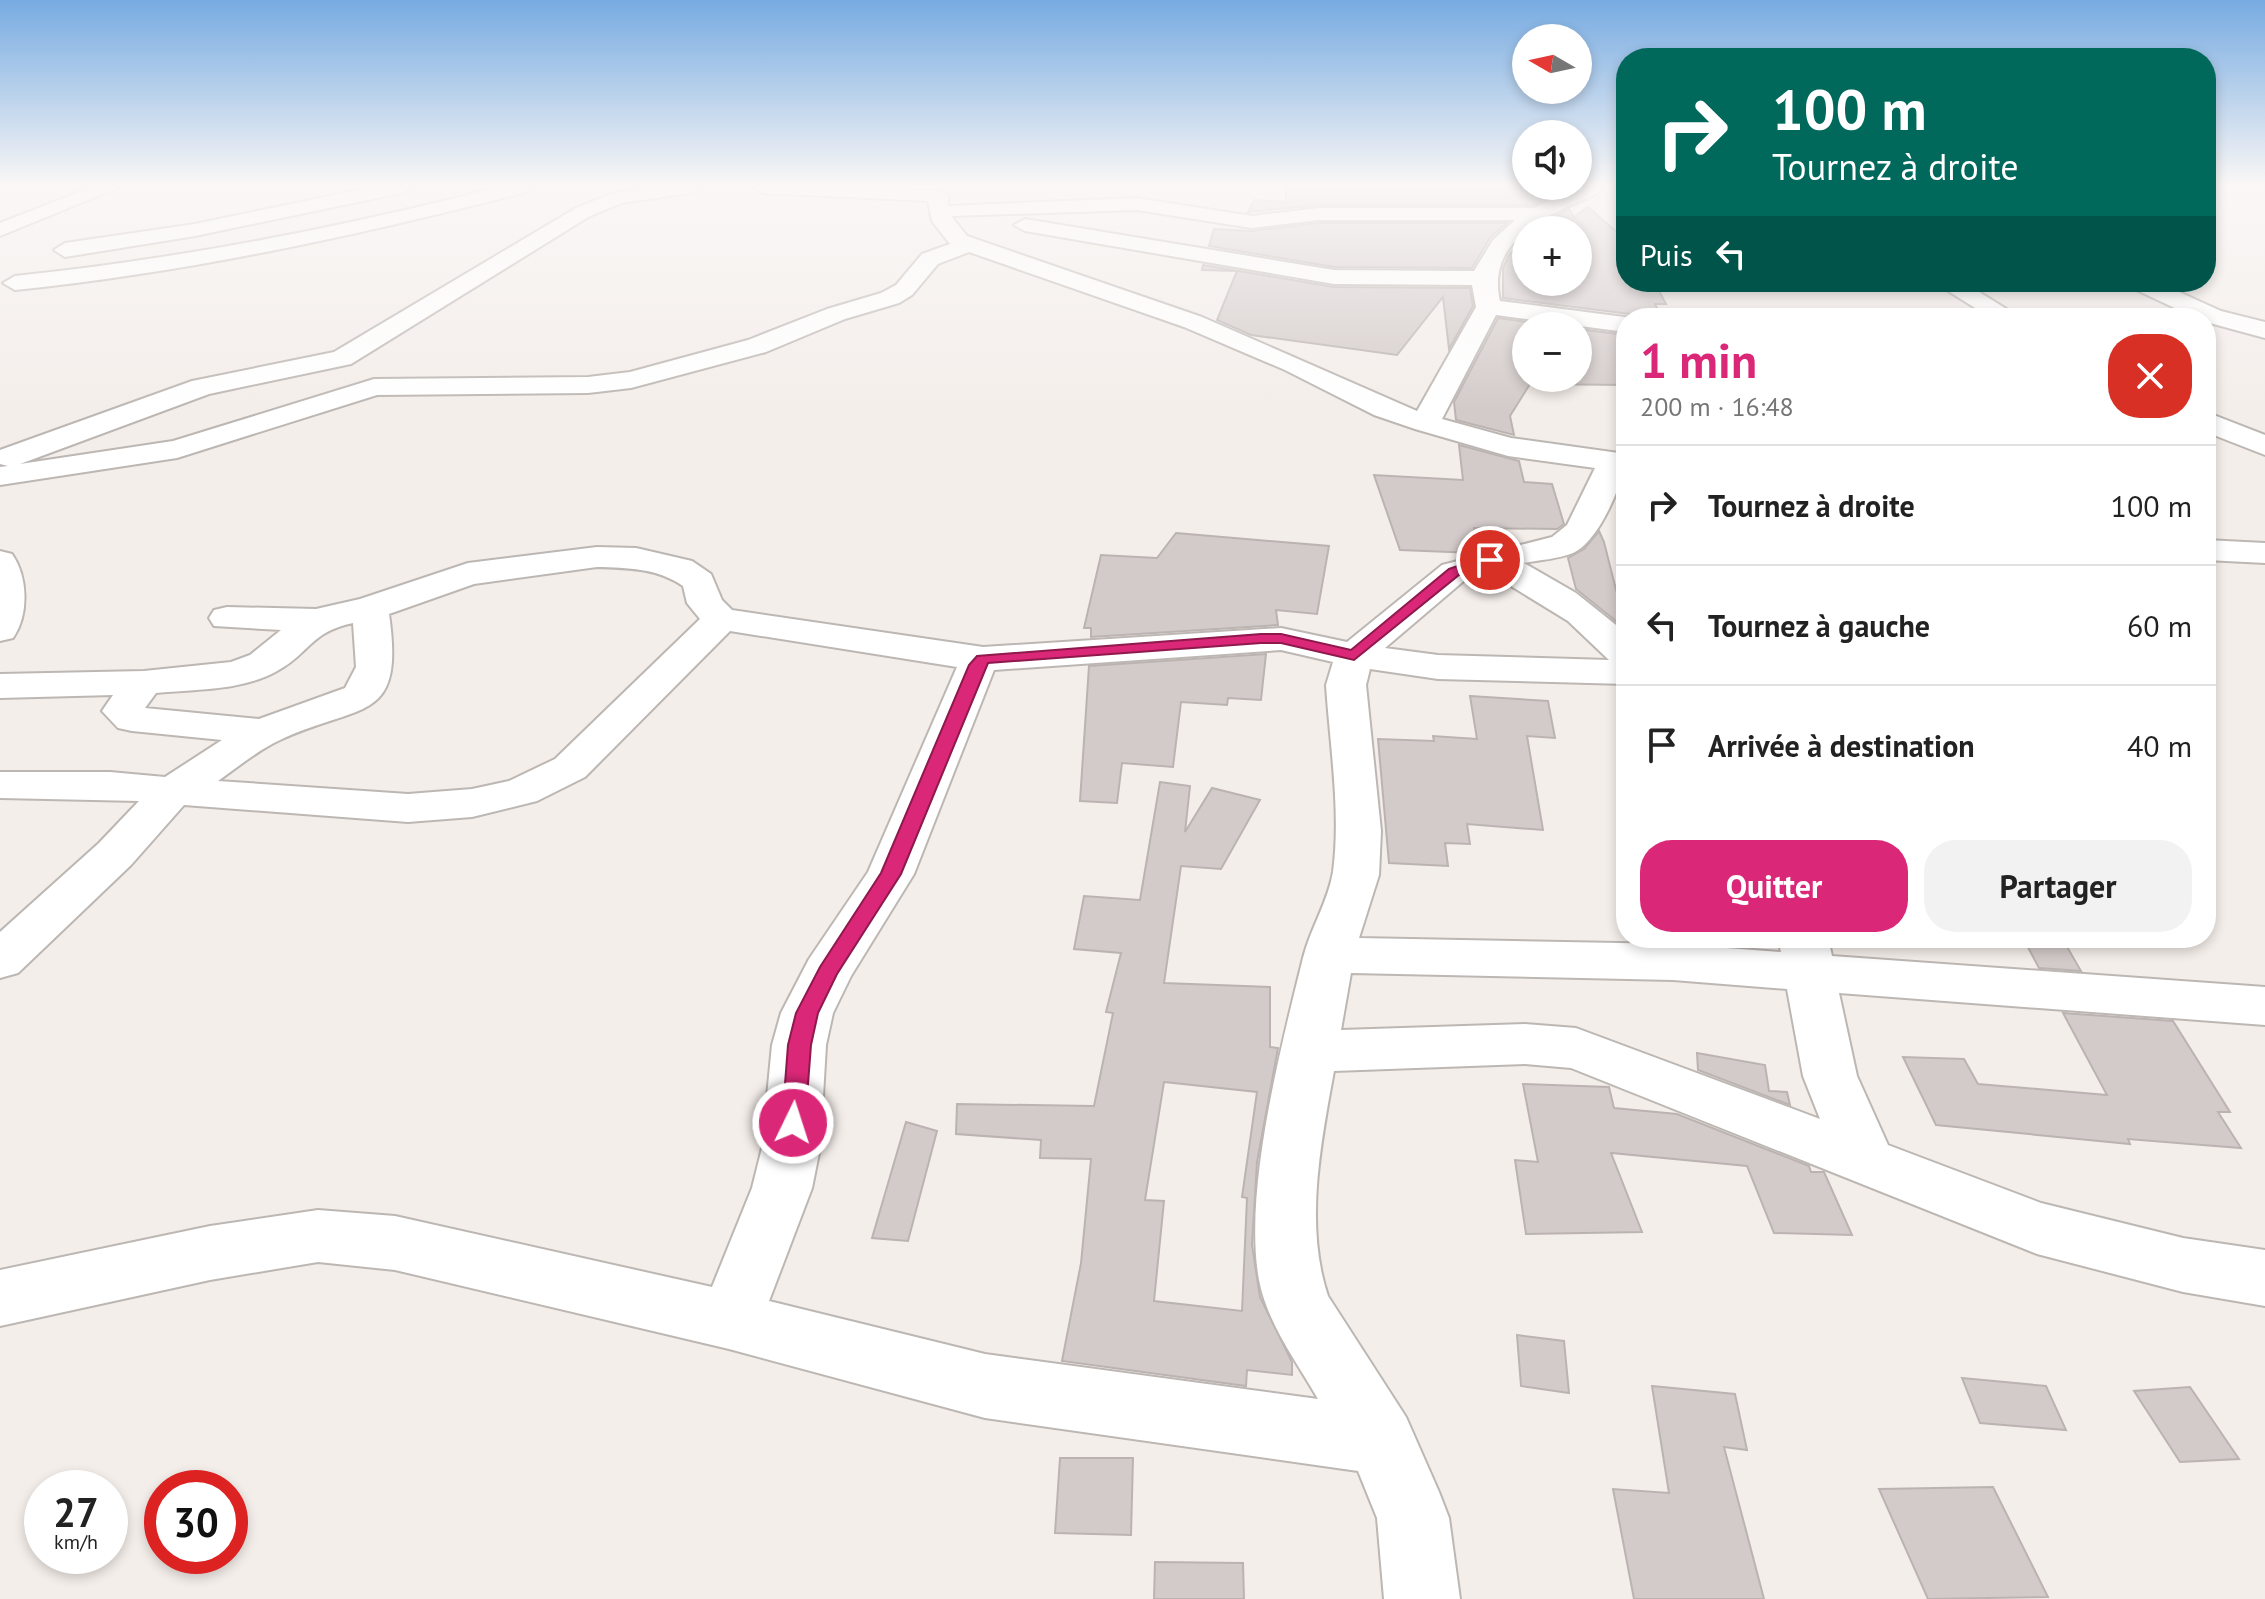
<!DOCTYPE html>
<html lang="fr">
<head>
<meta charset="utf-8">
<style>
  body { margin:0; font-family:"PT Sans",sans-serif; background:#f2f2f2; color:#222; height:100vh; display:flex; flex-direction:column; font-size:30px; white-space:nowrap }
  * { box-sizing:border-box; margin:0 }
  p { font-size:26px; color:#767676 }
  .icon { flex:none; width:44px; height:44px; fill:none; stroke:currentColor; stroke-width:2; stroke-linecap:round; stroke-linejoin:round }
  .map { position:relative; flex:1; overflow:hidden }
  .details { position:absolute; left:1616px; top:308px; width:600px; height:640px; display:flex; flex-direction:column; background:#fff; border-radius:32px; box-shadow:0 4px 12px #0003 }
  .details>* { flex:none }
  .banner { position:absolute; left:1616px; top:48px; width:600px; height:244px; border-radius:32px; box-shadow:0 4px 12px #0003; background:#00695c; color:#fff; overflow:hidden }
  .needle { width:52px; rotate:279deg }
  .buttons { position:absolute; left:1512px; top:24px; display:grid; gap:16px }
  .buttons a { display:grid; place-items:center; width:80px; height:80px; border-radius:50%; background:#fff; box-shadow:0 4px 12px #0003; font-size:40px }
  .speed { position:absolute; left:24px; top:1470px; display:flex; gap:16px; font-size:40px; font-weight:700; text-align:center }
  .speed>* { display:grid; place-content:center; width:104px; height:104px; border-radius:50%; background:#fff; box-shadow:0 4px 12px #0003; line-height:1 }
  .speed small { font-size:20px; font-weight:400 }
  .speed .limit { border:12px solid #d22; background:#fff; color:#111 }
  .pin { position:absolute; display:grid; place-items:center; width:68px; height:68px; color:#fff; margin:-34px; border:4px solid #fff; border-radius:50%; box-shadow:0 2px 8px #0007 }
  .me { position:absolute; width:88px; margin:-44px; rotate:4deg; stroke-linejoin:round; filter:drop-shadow(0 0 6px #0008) }
  .turn { display:flex; align-items:center; gap:28px; height:168px; padding:0 24px; font-size:36px }
  .turn .icon { width:104px; height:104px; stroke-width:2.5 }
  .turn b { display:block; font-size:56px; line-height:68px }
  .then { display:flex; align-items:center; height:76px; padding:0 24px; background:#0003; gap:16px; font-size:30px }
  .round { display:grid; place-items:center; flex:none; width:84px; height:84px; border-radius:32px; background:#f2f2f2 }
  .overview { display:flex; align-items:center; justify-content:space-between; height:136px; padding:0 24px }
  h1 { font-size:48px; font-weight:600; line-height:60px; color:#db2777 }
  .cta { display:flex; gap:16px; margin-top:auto; padding:16px 24px }
  .cta a { flex:1; height:92px; border-radius:32px; background:#db2777; color:#fff; font-size:32px; font-weight:600; line-height:92px; text-align:center }
  .cta a+a { background:#f2f2f2; color:#222 }
  ul { padding:0; list-style:none }
  li { display:flex; align-items:center; gap:24px; height:120px; padding:0 24px; border-top:2px solid #e0e0e0 }
  li div { flex:1 }
  li b { display:block; font-size:30px }
  li em { font-style:normal }
  .map>svg:first-child { display:block }
  .building { fill:#d3cbca; stroke:#bbb3b2; stroke-width:2; fill-rule:evenodd }
  .lines { fill:none; stroke-linecap:round; stroke-linejoin:round }
  .minor-casing { stroke:#bdb7b3; stroke-width:4 }
  .minor { fill:#fff; fill-rule:evenodd }
  .route { fill:#db2777; stroke:#8e194d; stroke-width:2 }
</style>
</head>
<body>
<div class="map">
<svg width="2265" height="1599" viewBox="0 0 2265 1599">
  <rect width="100%" height="100%" fill="#f4eeea"/>
  <g class="building">
    <path d="M 1286,187 L 1537,187 L 1555,188 L 1558,193 L 1533,205 L 1319,205 L 1248,212 L 1254,200 L 1286,202 Z"/>
    <path d="M 1588,207 L 1626,240 L 1626,282 L 1673,282 L 1682,290 L 1658,289 L 1666,304 L 1655,304 L 1662,318 L 1503,298 L 1503,268 L 1509,255 L 1526,235 L 1526,282 L 1578,282 L 1578,230 L 1533,230 L 1569,209 L 1574,217 Z"/>
    <path d="M 1319,223 L 1507,223 L 1490,238 L 1472,268 L 1334,267 L 1209,246 L 1214,229 L 1252,231 Z"/>
    <path d="M 1203,265 L 1334,287 L 1470,288 L 1473,306 L 1449,349 L 1443,297 L 1397,355 L 1251,335 L 1217,320 L 1237,271 L 1202,270 Z"/>
    <path d="M 1498,318 L 1557,326 L 1526,326 L 1526,378 L 1578,378 L 1578,329 L 1626,335 L 1626,385 L 1530,384 L 1510,416 L 1514,435 L 1456,420 L 1454,402 Z"/>
    <path d="M 1459,445 L 1519,461 L 1524,482 L 1552,484 L 1564,524 L 1557,529 L 1474,528 L 1479,552 L 1475,553 L 1400,550 L 1374,475 L 1463,480 Z"/>
    <path d="M 1599,531 L 1604,542 L 1626,629 L 1576,589 L 1568,558 L 1584,549 Z"/>
    <path d="M 1176,533 L 1329,546 L 1317,614 L 1276,610 L 1278,625 L 1091,637 L 1091,628 L 1084,628 L 1101,555 L 1157,558 Z"/>
    <path d="M 1266,654 L 1261,700 L 1228,698 L 1227,705 L 1181,702 L 1173,767 L 1122,763 L 1117,803 L 1080,801 L 1089,666 Z"/>
    <path d="M 1470,696 L 1548,701 L 1555,738 L 1527,736 L 1543,830 L 1467,824 L 1470,844 L 1445,843 L 1448,866 L 1389,863 L 1378,739 L 1434,741 L 1433,736 L 1477,739 Z"/>
    <path d="M 1160,782 L 1190,786 L 1185,832 L 1212,788 L 1260,800 L 1221,869 L 1181,866 L 1164,983 L 1270,987 L 1270,1047 L 1278,1048 L 1257,1162 L 1252,1245 L 1260,1297 L 1292,1362 L 1292,1375 L 1247,1370 L 1246,1386 L 1062,1361 L 1081,1263 L 1091,1159 L 1040,1158 L 1041,1140 L 956,1134 L 957,1104 L 1094,1106 L 1113,1013 L 1106,1012 L 1121,953 L 1074,949 L 1084,896 L 1140,900 ZM 1164,1082 L 1257,1092 L 1242,1197 L 1247,1198 L 1242,1311 L 1154,1301 L 1164,1201 L 1145,1200 Z"/>
    <path d="M 2023,938 L 2062,938 L 2081,971 L 2039,968 Z"/>
    <path d="M 2063,1013 L 2173,1021 L 2230,1112 L 2218,1112 L 2241,1148 L 2128,1139 L 2130,1144 L 1936,1125 L 1903,1057 L 1964,1059 L 1978,1084 L 2107,1095 Z"/>
    <path d="M 1697,1053 L 1765,1065 L 1769,1091 L 1787,1092 L 1790,1105 L 1698,1070 Z"/>
    <path d="M 1523,1084 L 1609,1087 L 1614,1108 L 1677,1114 L 1809,1166 L 1811,1172 L 1824,1172 L 1852,1235 L 1774,1233 L 1747,1166 L 1611,1153 L 1642,1232 L 1526,1234 L 1515,1160 L 1538,1162 Z"/>
    <path d="M 906,1122 L 937,1131 L 908,1241 L 872,1238 Z"/>
    <path d="M 1517,1335 L 1564,1341 L 1569,1393 L 1521,1386 Z"/>
    <path d="M 1962,1378 L 2046,1386 L 2066,1430 L 1980,1423 Z"/>
    <path d="M 1652,1386 L 1735,1394 L 1747,1450 L 1724,1447 L 1764,1599 L 1634,1599 L 1613,1489 L 1669,1493 Z"/>
    <path d="M 2190,1387 L 2239,1459 L 2180,1462 L 2134,1391 Z"/>
    <path d="M 1060,1458 L 1133,1458 L 1131,1535 L 1055,1533 Z"/>
    <path d="M 1993,1487 L 2048,1597 L 1928,1599 L 1879,1489 Z"/>
    <path d="M 1155,1562 L 1243,1563 L 1244,1599 L 1154,1599 Z"/>
  </g>
  <g class="lines">
    <g class="minor-casing">
      <g id="minor">
        <path d="M 92,187 L 120,187 L 0,236 L 0,223 Z"/>
        <path d="M 372,187 L 411,187 L 401,193 L 195,236 L 65,257 L 54,250 L 65,243 L 195,224 Z"/>
        <path d="M 499,187 L 533,187 L 530,191 C 360,235 190,272 15,290 L 3,283 L 15,276 C 179,259 340,228 499,187 Z"/>
        <path d="M 651,187 L 701,187 L 691,193 L 622,203 L 590,216 L 351,364 L 209,394 L 20,464 L 173,441 L 374,379 L 588,377 L 630,372 L 748,340 L 827,309 L 881,293 L 896,285 L 922,254 L 950,244 L 932,221 L 928,201 L 763,193 L 753,187 L 938,190 L 948,196 L 948,206 L 1137,198 L 1252,216 L 1319,208 L 1534,208 L 1577,187 L 1604,187 C 1596,196 1582,200 1571,205 C 1529,225 1488,249 1500,301 L 1632,318 L 1626,318 L 1626,332 L 1496,315 L 1442,419 L 1511,438 L 1626,454 C 1626,478 1599,542 1573,553 C 1558,559 1539,560 1524,563 L 1576,593 L 1626,633 L 1626,684 L 1438,679 L 1370,669 L 1366,685 L 1381,831 L 1379,875 L 1359,938 L 1673,944 L 1781,952 L 1778,938 L 1828,938 L 1832,956 L 2265,987 L 2265,1025 L 1839,993 L 1857,1076 L 1888,1145 L 2041,1203 L 2183,1238 L 2265,1250 L 2265,1306 L 2183,1292 L 2037,1254 L 1571,1068 L 1525,1064 L 1334,1071 C 1321,1142 1304,1225 1328,1296 L 1406,1417 L 1439,1492 L 1449,1518 L 1460,1599 L 1384,1599 L 1377,1518 L 1358,1471 L 985,1418 L 729,1349 L 395,1270 L 318,1262 L 210,1280 L 0,1326 L 0,1270 L 210,1226 L 318,1210 L 395,1216 L 712,1287 L 752,1188 L 762,1148 L 772,1045 L 781,1013 L 809,959 L 868,872 L 957,667 L 730,631 L 585,777 L 537,801 L 472,817 L 408,822 L 184,805 L 131,865 L 18,973 L 0,978 L 0,932 L 99,843 L 139,801 L 0,798 L 0,772 L 110,772 L 165,777 L 222,740 L 132,731 L 118,728 L 102,711 L 113,695 L 0,698 L 0,674 L 144,671 L 231,662 L 250,655 L 281,630 L 214,626 L 209,618 L 214,610 L 227,607 L 316,609 L 360,599 L 468,563 L 597,547 L 636,548 L 692,561 L 711,574 L 722,600 L 732,610 L 983,647 L 1281,628 L 1347,642 L 1442,565 L 1552,537 L 1567,525 L 1595,468 L 1508,456 L 1415,429 L 1374,415 L 1285,370 L 1184,327 L 969,252 L 938,264 L 912,295 L 899,303 L 845,319 L 766,352 L 631,388 L 588,393 L 377,395 L 177,458 L 0,485 L 0,467 L 8,466 L 0,464 L 0,450 L 192,381 L 334,352 L 576,208 L 611,194 ZM 1137,210 L 1252,228 L 1319,220 L 1515,220 L 1493,240 L 1474,271 L 1334,270 L 1025,219 L 1014,225 L 1025,231 L 1334,284 L 1472,285 L 1476,307 L 1417,411 L 1202,317 L 967,236 L 951,216 ZM 597,567 C 628,568 657,568 683,586 L 687,603 L 700,619 L 555,759 L 509,781 L 472,789 L 408,794 L 218,781 C 238,767 258,750 280,740 C 361,702 405,725 389,614 L 474,584 ZM 1488,572 L 1568,621 L 1609,660 L 1438,655 L 1385,648 L 1466,579 ZM 353,623 L 356,667 L 345,688 L 259,719 L 145,708 L 156,693 C 195,689 242,691 277,671 C 310,653 310,632 353,623 ZM 1281,650 L 1333,662 L 1326,685 C 1330,746 1341,812 1333,872 C 1328,902 1310,929 1303,958 C 1281,1047 1243,1191 1259,1280 C 1267,1323 1297,1362 1318,1399 L 985,1354 L 769,1301 L 812,1188 L 820,1148 L 826,1045 L 833,1013 L 851,976 L 914,874 L 994,670 ZM 1351,973 L 1673,980 L 1787,989 L 1803,1076 L 1820,1119 L 1576,1028 L 1525,1024 L 1341,1030 Z"/>
        <path d="M 1934,282 L 1963,282 L 2021,318 L 1991,318 Z"/>
        <path d="M 2126,282 L 2157,282 L 2221,311 L 2265,322 L 2265,338 L 2206,322 L 2206,318 L 2196,318 L 2130,287 Z"/>
        <path d="M 2206,412 L 2265,435 L 2265,455 L 2206,432 Z"/>
        <path d="M 2206,540 L 2265,543 L 2265,563 L 2206,560 Z"/>
        <path d="M 0,551 L 12,554 C 28,577 29,615 13,638 L 0,641 Z"/>
      </g>
    </g>
    <use href="#minor" class="minor"/>
  </g>
  <linearGradient id="sky" x2="0" y2="1"><stop stop-color="#77abe1"/><stop offset="0.45" stop-color="#faf7f6"/><stop offset="1" stop-color="#faf7f6" stop-opacity="0"/></linearGradient>
  <rect width="2265" height="411" fill="url(#sky)"/>
  <path class="route" d="M 1490,555 L 1497,560 L 1495,563 L 1459,575 L 1354,660 L 1281,643 L 1261,643 L 988,663 L 901,874 L 837,974 L 818,1013 L 811,1045 L 805,1123 L 802,1129 L 785,1129 L 782,1123 L 788,1045 L 796,1013 L 820,967 L 881,873 L 969,665 L 977,656 L 1261,634 L 1281,634 L 1351,650 L 1449,569 Z"/>
</svg>
<div class="buttons">
<a><svg class="needle" viewBox="-14 -14 28 28"><path d="M0-13l5 13h-10z" fill="#e53935"/><path d="M0 13l5-13h-10z" fill="#767676"/></svg></a>
<a><svg class="icon" aria-label="sound" viewBox="0 0 24 24"><path d="M4 9h4l5-4v14l-5-4H4zM17 9q2 3 0 6"/></svg></a>
<a>+</a>
<a>−</a>
</div>
<div class="speed"><div>27<small>km/h</small></div><div class="limit">30</div></div>
<div class="pin" style="left:1490px;top:560px;background:#d93025"><svg class="icon" aria-label="arrive" viewBox="0 0 24 24"><path d="M6 21V4h12l-3 4 3 4H6"/></svg></div>
<svg class="me" style="left:793px;top:1123px" viewBox="-20 -20 40 40"><circle r="17" fill="#db2777" stroke="#fff" stroke-width="3"/><path d="M0-11L8 9 0 5-8 9z" fill="#fff"/></svg>
<div class="banner">
<div class="turn"><svg class="icon" aria-label="right" viewBox="0 0 24 24"><path d="M7 20v-9h11M14 6l5 5-5 5"/></svg><div><b>100 m</b>Tournez à droite</div></div>
<div class="then">Puis<svg class="icon" aria-label="left" viewBox="0 0 24 24"><path d="M17 20v-9H6M10 6l-5 5 5 5"/></svg></div>
</div>
<section class="details">
<div class="overview"><div><h1>1 min</h1><p>200 m · 16:48</p></div><a class="round" style="background:#d93025;color:#fff"><svg class="icon" aria-label="close" viewBox="0 0 24 24"><path d="M6 6l12 12M18 6L6 18"/></svg></a></div>
<ul>
<li><svg class="icon" aria-label="right" viewBox="0 0 24 24"><path d="M7 20v-9h11M14 6l5 5-5 5"/></svg><div><b>Tournez à droite</b></div><em>100 m</em></li>
<li><svg class="icon" aria-label="left" viewBox="0 0 24 24"><path d="M17 20v-9H6M10 6l-5 5 5 5"/></svg><div><b>Tournez à gauche</b></div><em>60 m</em></li>
<li><svg class="icon" aria-label="arrive" viewBox="0 0 24 24"><path d="M6 21V4h12l-3 4 3 4H6"/></svg><div><b>Arrivée à destination</b></div><em>40 m</em></li>
</ul>
<div class="cta"><a>Quitter</a><a>Partager</a></div>
</section>
</div>
</body>
</html>
